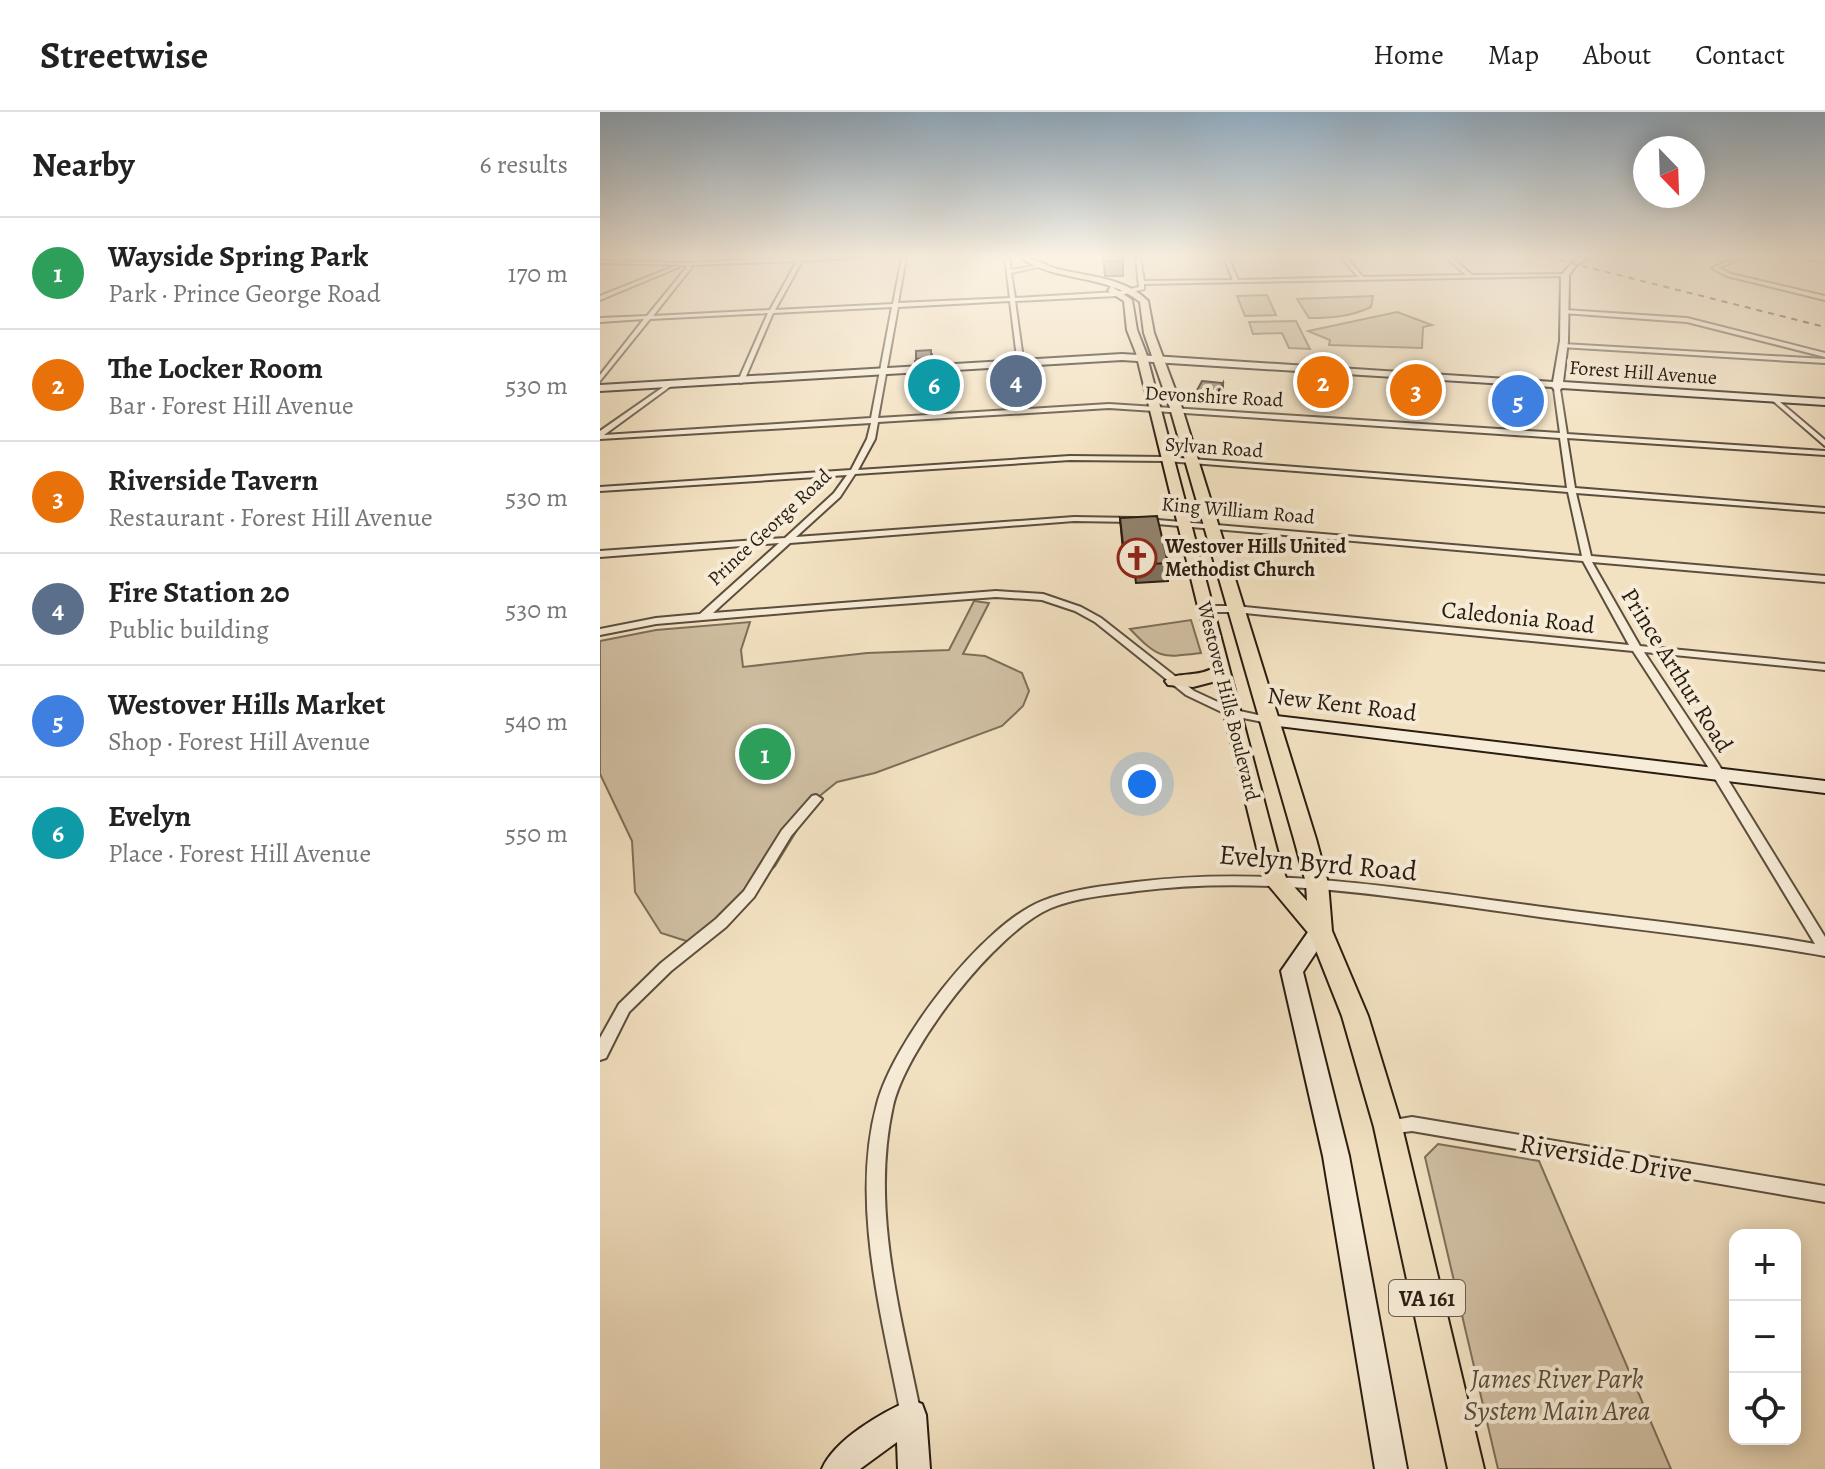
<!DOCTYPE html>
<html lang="en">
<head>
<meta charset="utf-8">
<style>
	body { margin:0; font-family:Alegreya,serif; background:#f6f6f6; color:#222 }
	.controls { position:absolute; right:24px; bottom:24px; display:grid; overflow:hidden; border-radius:16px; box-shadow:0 4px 20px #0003 }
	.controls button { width:72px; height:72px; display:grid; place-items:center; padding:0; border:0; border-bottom:2px solid #e0e0e0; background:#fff; color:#222; font:40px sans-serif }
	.compass { position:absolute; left:1033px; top:24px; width:72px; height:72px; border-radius:50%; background:#fff; box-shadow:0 4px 20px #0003; rotate:157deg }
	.you { position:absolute; left:542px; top:672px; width:28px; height:28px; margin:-20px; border:6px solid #fff; border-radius:50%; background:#1a73e8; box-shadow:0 0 0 12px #1a73e833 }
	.badge { display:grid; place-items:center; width:52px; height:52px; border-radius:50%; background:#0b8043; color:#fff; font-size:26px; font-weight:700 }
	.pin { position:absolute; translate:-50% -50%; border:4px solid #fff; box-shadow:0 2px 8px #0006 }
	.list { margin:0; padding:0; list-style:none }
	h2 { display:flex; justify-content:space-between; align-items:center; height:104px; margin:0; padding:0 32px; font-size:34px }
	h2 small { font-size:26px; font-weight:400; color:#767676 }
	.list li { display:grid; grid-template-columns:52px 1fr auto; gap:24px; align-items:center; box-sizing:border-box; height:112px; padding:0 32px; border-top:2px solid #e0e0e0 }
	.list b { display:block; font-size:30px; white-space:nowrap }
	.list p { margin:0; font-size:26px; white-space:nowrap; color:#767676 }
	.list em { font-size:26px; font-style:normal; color:#767676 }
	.icon { flex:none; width:44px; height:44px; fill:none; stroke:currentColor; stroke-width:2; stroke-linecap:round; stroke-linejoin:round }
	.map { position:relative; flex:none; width:1225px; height:1357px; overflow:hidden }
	header { display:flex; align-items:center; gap:48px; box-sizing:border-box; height:112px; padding:0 40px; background:#fff; border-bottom:2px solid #e0e0e0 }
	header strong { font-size:38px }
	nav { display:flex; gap:44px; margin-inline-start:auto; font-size:28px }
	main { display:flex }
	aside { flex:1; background:#fff }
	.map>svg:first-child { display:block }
	.green { fill:#d1c0a4; stroke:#7d6e5a; stroke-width:2 }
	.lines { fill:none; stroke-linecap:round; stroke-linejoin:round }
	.street-casing { stroke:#5c4e3d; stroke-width:4 }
	.secondary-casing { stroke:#291c11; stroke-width:4 }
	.primary-casing { stroke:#291c11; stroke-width:4 }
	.street { fill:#f7ecd7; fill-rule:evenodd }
	.secondary { fill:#f7ecd7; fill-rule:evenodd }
	.primary { fill:#f3e2c2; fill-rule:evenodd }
	.rail { stroke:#291c11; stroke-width:2; stroke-dasharray:6 6; stroke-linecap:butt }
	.wall { fill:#7e715e; stroke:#291c11; stroke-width:2 }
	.shaded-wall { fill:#665c4c; stroke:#291c11; stroke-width:2 }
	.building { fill:#92836d; stroke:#291c11; stroke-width:2 }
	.labels { text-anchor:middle; stroke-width:8; stroke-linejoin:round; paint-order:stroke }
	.far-street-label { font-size:20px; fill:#291c11; stroke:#f7ecd7 }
	.far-poi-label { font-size:20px; font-weight:bold; fill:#291c11; stroke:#f7ecd7; text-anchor:start }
	.shield { fill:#f7ecd7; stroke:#675a4c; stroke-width:2 }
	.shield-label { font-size:22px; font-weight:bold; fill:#291c11 }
	.street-label { font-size:24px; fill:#291c11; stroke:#f7ecd7 }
	.near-street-label { font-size:28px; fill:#291c11; stroke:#f7ecd7 }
	.near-park-label { font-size:28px; font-style:italic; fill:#5b4d3d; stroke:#f7ecd7 }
</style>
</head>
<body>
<header>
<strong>Streetwise</strong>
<nav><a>Home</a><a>Map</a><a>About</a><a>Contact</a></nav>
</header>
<main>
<aside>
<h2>Nearby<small>6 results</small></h2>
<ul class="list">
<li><span class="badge" style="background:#2e9e5b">1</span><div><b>Wayside Spring Park</b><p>Park · Prince George Road</p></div><em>170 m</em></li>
<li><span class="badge" style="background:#e8710a">2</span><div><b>The Locker Room</b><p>Bar · Forest Hill Avenue</p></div><em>530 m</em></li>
<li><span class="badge" style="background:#e8710a">3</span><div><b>Riverside Tavern</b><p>Restaurant · Forest Hill Avenue</p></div><em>530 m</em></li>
<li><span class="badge" style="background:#5c6f8a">4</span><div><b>Fire Station 20</b><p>Public building</p></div><em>530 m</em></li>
<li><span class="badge" style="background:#3f7fe0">5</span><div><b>Westover Hills Market</b><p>Shop · Forest Hill Avenue</p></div><em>540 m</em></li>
<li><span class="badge" style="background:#0f9aa8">6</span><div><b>Evelyn</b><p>Place · Forest Hill Avenue</p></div><em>550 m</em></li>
</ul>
</aside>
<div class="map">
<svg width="1225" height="1357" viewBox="0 0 1225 1357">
	<rect width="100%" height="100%" fill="#f3e2c2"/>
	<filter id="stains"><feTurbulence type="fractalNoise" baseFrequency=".0025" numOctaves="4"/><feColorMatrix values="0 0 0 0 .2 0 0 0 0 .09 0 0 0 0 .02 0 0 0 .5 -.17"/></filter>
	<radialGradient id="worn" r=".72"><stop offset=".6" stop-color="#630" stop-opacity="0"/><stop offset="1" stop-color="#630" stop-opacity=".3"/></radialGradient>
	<path class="green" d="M667,183L676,203L645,204L637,184Z
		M773,184L771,195C750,205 731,206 709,206L697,187Z
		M797,200L832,213L823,215L822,236L729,233L730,228L708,219Z
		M696,209L710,237L689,236L682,221L653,222L649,210Z
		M374,489L389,491L363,542L385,544L422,561L429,579L423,594L402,614L275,661L237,670L216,687L175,754L96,832L61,821L35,780L32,729L0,662V529L56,518L150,510L141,538L143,555L267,541L349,538Z
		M591,508L601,541C561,546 559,547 530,517Z
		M838,1032L939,1049L1071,1357H898L825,1045Z"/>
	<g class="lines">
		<defs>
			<path id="street" d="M200,145H261L202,149L175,198L293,192L302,145H306L298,191L410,186L405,145H409L411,158L440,153L442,154L411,161L415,186L517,180L539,175L536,145H540L544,169L633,168L624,145H628L638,168L758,165L741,145H746L763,165L866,163L846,145H851L872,163L967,162L965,164L544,172V177L517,184L415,189L424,254L421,256L418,254L410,189L298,195L278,306L509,292L960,321L954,277L957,275L960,277L967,322L1225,339V343L967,326L975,376L1225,396V400L976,381L991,444L1225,464V470L992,450L1040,534L1225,552V558L1044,540L1117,650L1225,825V844C1136,828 1046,819 956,807C817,789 678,761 537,779C508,783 478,785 451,796C395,820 306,936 293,994C270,1097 301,1203 321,1303L318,1310L311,1313L304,1310L301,1303C282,1205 250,1091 277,992C293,930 382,813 442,789C471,777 504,774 536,770C675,753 812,778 950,796C1038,808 1127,816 1215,832L1105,650L1033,539L635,500H606L601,497L606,494H635L1029,533L983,449L534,410L474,409L190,431L113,501L396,479L443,482L481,495L501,506L594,579L635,598L672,606L674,608L668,611L628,603L586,583L495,510L475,499L442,488L396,485L232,497L56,512L0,523V517L56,506L100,502L179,431L0,445V439L185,426L234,381L247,363L0,379V375L251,358L267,327L271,311L0,327V319L69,271L72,273L71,274L4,323L271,306L292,195L173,201L144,269L141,271L138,269L168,201L50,207L0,269V263L44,207L0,210V206L47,204L87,155L86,153L0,151V149L88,151ZM197,149L170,198L53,204L91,156V153ZM509,296L960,326L967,376L566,345L470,344L258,358L275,327L278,310ZM470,348L566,349L968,380L982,444L534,406L474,405L196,425L240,385L255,362Z
				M1137,145H1144L1118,156L1131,162L1225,184V188L1127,164L1112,156Z
				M1204,145L1225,149V151L1204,146Z
				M75,154L79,155L0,188V184Z
				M965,198L1087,206L1225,241V245L1087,210L963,201Z
				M963,232L1225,247V251L961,235Z
				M1174,285L1225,328V334L1172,288L1171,287Z
				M216,683L222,687L191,724L154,785L126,815L71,859L29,900L6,946L0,948V926L19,892L61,851L116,807L144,779L182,718L212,684Z
				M812,1005L1225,1074V1090L812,1019L788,1022L782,1020L780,1015L782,1010Z"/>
			<path id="secondary" d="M981,145H990L976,153L969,163L968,229L963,270L1225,287V293L962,276L957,280L952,275L522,248L0,279V273L522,242L953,270L960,229L961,163L972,151Z
				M668,603L1225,669V681L662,612L660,608Z
				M720,811L727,813L730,819L703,860L749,1044L807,1357H775L723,1044L681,859L713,813Z
				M311,1288L322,1292L326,1303L330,1357H298L297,1330L260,1357H222C234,1328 282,1300 311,1288Z"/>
			<path id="primary" d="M420,145C434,145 444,153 457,157C489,165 524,165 548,189L554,221L582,296L716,727L728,771L732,819L768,904L802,1015L884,1357H848L774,1015L742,904L710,823L665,769L616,569L593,575L568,573L565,569C577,559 598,566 613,556L536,241L527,218L524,189L508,179L511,174L532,188L537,218L546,241L678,742L686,766L707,789L706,771L694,727L570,296L544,221L540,190C505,161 456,171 420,145Z"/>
		</defs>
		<use href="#street" class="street-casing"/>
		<use href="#secondary" class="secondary-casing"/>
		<use href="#primary" class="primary-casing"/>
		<use href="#street" class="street"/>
		<use href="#secondary" class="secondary"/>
		<use href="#primary" class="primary"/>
		<path class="rail" d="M947,145L1225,215"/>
	</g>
	<path class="wall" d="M503,145H523V164H505Z
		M316,239L332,242V250H329L332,262L331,276H317L315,262L317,249Z
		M421,253L423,274L408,275L407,266Z
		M623,271V280L616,293L595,291V282Z
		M520,406L568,451V469L536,471L533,449L524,450Z"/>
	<path class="shaded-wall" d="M329,249L332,262L331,276L329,262Z
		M623,271V280L616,293V283Z"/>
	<path class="building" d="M504,145H522L523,149H504Z
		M331,238V246L316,247V239Z
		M315,249H329V262H315Z
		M421,253L422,265L407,266V254Z
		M602,269L623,271L616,283L595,282Z
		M557,404L568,451L535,453L532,432H523L520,406Z"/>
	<linearGradient id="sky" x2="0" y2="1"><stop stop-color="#91acc1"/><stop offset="0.43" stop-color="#faf2e4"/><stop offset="1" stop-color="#faf2e4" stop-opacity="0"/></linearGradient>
	<rect width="1225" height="335" fill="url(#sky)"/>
	<defs>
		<symbol id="church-ring" viewBox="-11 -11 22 22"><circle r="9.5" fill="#f7ecd7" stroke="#8f2418" stroke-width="1.5"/><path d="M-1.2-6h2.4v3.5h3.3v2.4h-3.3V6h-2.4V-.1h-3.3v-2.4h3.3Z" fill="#8f2418"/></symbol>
	</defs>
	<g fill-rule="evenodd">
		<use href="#church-ring" x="515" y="424" width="44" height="44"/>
	</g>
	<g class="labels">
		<g class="far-street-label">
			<text transform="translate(1043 260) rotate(4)" y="7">Forest Hill Avenue</text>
			<text transform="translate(614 284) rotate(3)" y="7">Devonshire Road</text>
			<text transform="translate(614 335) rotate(4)" y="7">Sylvan Road</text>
			<text transform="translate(638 398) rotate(5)" y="7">King William Road</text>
			<text transform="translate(169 415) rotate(-43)" y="7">Prince George Road</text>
			<text transform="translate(629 589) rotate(76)" y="7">Westover Hills Boulevard</text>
		</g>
		<g class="far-poi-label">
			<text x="565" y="441">Westover Hills United<tspan x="565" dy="23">Methodist Church</tspan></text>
		</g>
		<rect class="shield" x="789" y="1168" width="76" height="36" rx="6"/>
		<g class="shield-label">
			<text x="827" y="1194">VA 161</text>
		</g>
		<g class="street-label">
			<text transform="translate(918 505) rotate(6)" y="8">Caledonia Road</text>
			<text transform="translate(1077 558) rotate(58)" y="8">Prince Arthur Road</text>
			<text transform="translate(742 592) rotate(7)" y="8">New Kent Road</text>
		</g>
		<g class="near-street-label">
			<text transform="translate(718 750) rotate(5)" y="10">Evelyn Byrd Road</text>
			<text transform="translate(1006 1045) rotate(10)" y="10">Riverside Drive</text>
		</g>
		<g class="near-park-label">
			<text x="957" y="1276">James River Park<tspan x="957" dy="32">System Main Area</tspan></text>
		</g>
	</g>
	<rect width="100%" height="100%" filter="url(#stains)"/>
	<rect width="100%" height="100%" fill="url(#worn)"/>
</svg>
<div class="controls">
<button>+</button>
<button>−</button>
<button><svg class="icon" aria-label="locate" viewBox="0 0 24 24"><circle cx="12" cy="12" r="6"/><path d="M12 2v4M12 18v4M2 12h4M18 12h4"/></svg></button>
</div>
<svg class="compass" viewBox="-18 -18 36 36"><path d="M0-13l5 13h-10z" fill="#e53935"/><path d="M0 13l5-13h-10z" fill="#767676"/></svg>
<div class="you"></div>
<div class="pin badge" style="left:165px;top:642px;background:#2e9e5b">1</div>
<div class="pin badge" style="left:723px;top:270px;background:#e8710a">2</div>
<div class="pin badge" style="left:816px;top:278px;background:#e8710a">3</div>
<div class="pin badge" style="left:416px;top:269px;background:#5c6f8a">4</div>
<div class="pin badge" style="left:918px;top:289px;background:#3f7fe0">5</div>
<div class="pin badge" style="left:334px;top:273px;background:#0f9aa8">6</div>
</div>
</main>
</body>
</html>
